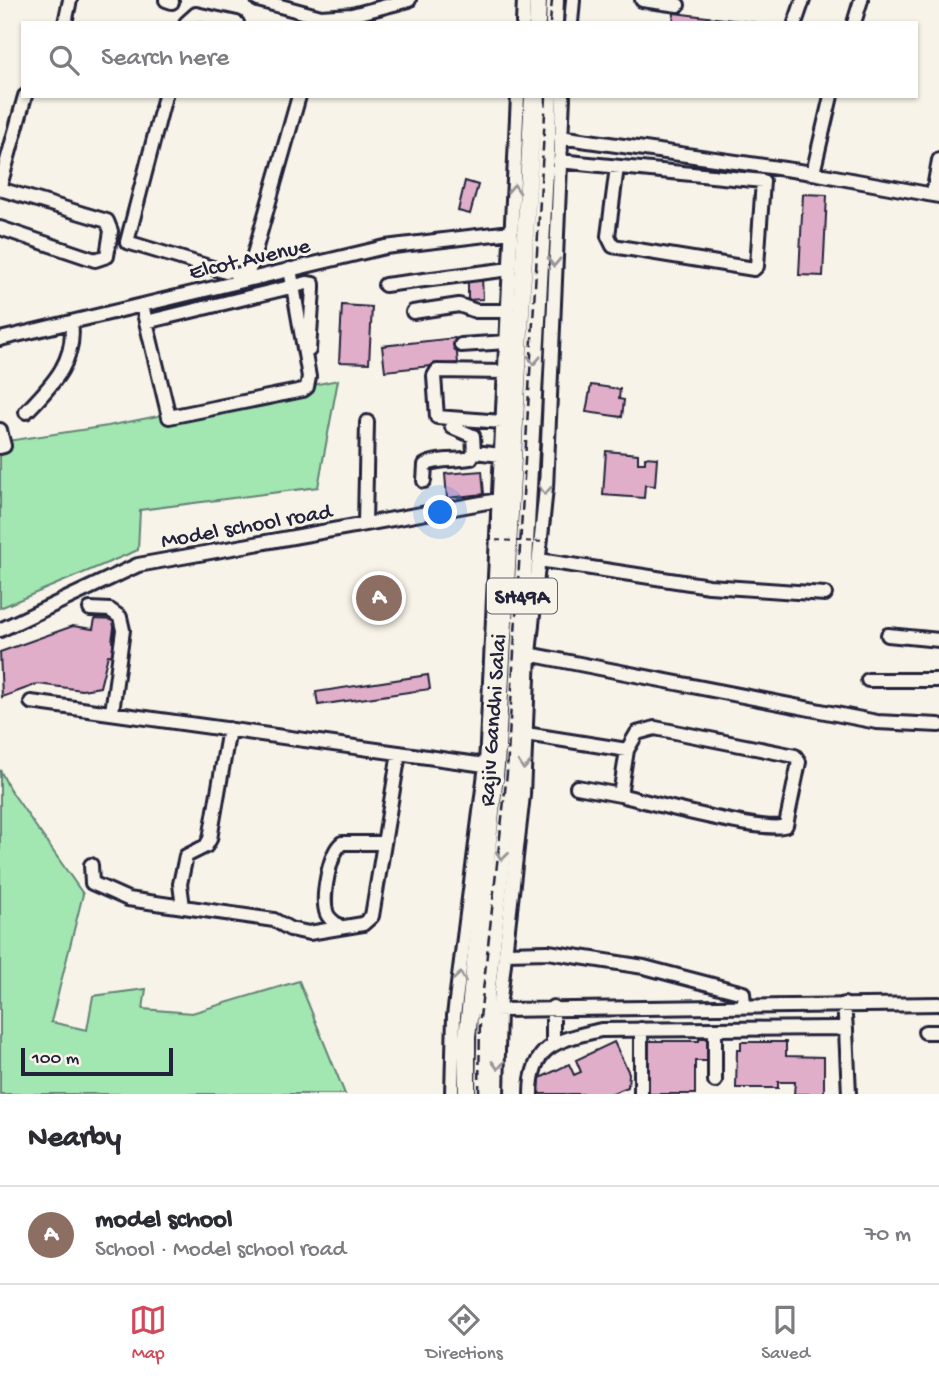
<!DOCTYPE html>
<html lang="en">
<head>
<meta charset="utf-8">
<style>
	body { margin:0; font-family:"Gochi Hand",sans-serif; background:#f2f2f3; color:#2b2b33 }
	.scale { position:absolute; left:21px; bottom:18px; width:152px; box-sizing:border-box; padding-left:7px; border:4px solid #22223b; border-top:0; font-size:19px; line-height:24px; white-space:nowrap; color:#22223b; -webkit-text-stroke:5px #f7f3e8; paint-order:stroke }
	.you { position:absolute; left:441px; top:513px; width:24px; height:24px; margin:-18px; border:5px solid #fff; border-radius:50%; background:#1a73e8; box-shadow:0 0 0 10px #1a73e833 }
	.badge { display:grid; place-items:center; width:46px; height:46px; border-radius:50%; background:#d1495b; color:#fff; font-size:23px; font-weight:700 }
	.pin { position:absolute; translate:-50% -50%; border:4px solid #fff; box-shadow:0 2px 7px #0006 }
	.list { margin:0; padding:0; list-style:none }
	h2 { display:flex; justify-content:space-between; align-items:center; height:91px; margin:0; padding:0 28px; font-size:30px }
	h2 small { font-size:23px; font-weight:400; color:#7c7c81 }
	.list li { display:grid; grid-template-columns:46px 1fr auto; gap:21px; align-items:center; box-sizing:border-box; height:98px; padding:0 28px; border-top:2px solid #e1e1e2 }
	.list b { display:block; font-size:26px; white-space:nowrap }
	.list p { margin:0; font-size:23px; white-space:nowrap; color:#7c7c81 }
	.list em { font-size:23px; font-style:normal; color:#7c7c81 }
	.icon { flex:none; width:38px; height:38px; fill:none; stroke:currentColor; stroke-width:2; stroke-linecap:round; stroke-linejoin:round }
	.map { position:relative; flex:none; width:939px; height:1094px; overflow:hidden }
	.search { position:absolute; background:#fff; box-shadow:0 2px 5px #0004; left:21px; right:21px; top:21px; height:77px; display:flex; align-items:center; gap:18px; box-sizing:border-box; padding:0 24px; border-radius:0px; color:#7c7c81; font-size:26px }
	.sheet { height:189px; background:#fff }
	nav { display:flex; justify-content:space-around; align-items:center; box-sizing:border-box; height:98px; border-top:2px solid #e1e1e2; background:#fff; font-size:19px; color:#7c7c81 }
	nav a { display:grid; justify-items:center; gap:4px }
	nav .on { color:#d1495b }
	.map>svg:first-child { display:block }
	.green { fill:#a2e6b1; stroke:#628476; stroke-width:2 }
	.building { fill:#e1aeca; stroke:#22223b; stroke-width:2 }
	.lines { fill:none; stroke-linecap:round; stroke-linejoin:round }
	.minor-casing { stroke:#22223b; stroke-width:18 }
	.major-casing { stroke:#22223b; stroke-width:21 }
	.minor { stroke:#f7f3e8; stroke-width:12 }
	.major { stroke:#f7f3e8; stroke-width:16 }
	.rail { stroke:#22223b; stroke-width:2.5; stroke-dasharray:10 5; stroke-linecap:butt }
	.path-bridge { stroke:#22223b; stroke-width:2; stroke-dasharray:5 5; stroke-linecap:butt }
	.oneway { stroke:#97959a }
	.labels { text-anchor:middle; stroke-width:6; stroke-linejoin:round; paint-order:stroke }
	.shield { fill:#f7f3e8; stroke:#62616f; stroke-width:2 }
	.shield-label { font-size:21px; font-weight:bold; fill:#22223b }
	.street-label { font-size:23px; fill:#22223b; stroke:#f7f3e8 }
</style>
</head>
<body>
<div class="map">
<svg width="939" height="1094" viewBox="0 0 939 1094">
	<rect width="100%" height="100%" fill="#f7f3e8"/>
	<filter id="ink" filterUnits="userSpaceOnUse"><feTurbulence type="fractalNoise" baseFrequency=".0143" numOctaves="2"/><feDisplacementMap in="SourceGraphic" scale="14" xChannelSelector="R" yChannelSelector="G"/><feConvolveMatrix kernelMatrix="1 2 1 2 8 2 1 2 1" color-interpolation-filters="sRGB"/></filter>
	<g filter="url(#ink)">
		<path class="green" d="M338,380L318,487L140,510L138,550L0,608V442L108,426Z
			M0,770L9,788L83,894L51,1022L87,1030L93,996L146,989L143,1009L192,1013L299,981L345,1094H0Z"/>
		<path class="building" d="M674,13L757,23H673Z
			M465,181L478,185L470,214L458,211Z
			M803,194L827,195L823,276L799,275Z
			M468,278H482L483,299L468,300Z
			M342,305L372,307L369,363L339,362Z
			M455,338L458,363L385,371L382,346Z
			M591,385L620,389L619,399L624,400L622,417L586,412Z
			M606,451L638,454V463H645V457L657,458L655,486L645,485L644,498L603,495Z
			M482,471L484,494L447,498L445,474Z
			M95,619L115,620L112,642L119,643L117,656L108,655L100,687L82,690L38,684L2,697L0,652L73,626L93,629Z
			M428,675L430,689L318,705L316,692Z
			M699,1038H710V1061H695V1094H647V1041H699Z
			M614,1042L629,1073L628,1087L610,1094H539L540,1078L569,1064L574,1075L581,1072L576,1060Z
			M741,1042H786V1056L824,1057V1094H794L795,1082H778V1088H736L737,1050H741Z"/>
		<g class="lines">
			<defs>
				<path id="minor" d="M166,0L172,2
					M258,0L321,17L352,15L409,0
					M642,0L678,5
					M65,23L70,0
					M186,23L196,14L237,23
					M523,23L524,0
					M571,23L573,0
					M795,23L803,0
					M854,23L861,0
					M165,96L127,242L226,272
					M560,137L813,173L939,196
					M559,161L763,181L757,266L754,269L613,246L608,236L617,167
					M813,173L831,96
					M0,186L25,96
					M0,189L107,221L111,231L107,256L95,260L0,228
					M927,194H933L939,160
					M236,275L248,272L251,265L299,96
					M385,285L510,269
					M142,305L169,417L303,390L307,387L309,377L290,269
					M413,312L459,305L476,311H508
					M146,322L307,283L313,284V289L309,350
					M0,339L385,247L511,232
					M461,345L507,342
					M26,412C51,386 77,361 71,322
					M502,422L437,417L434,376L437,371L505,372
					M0,430L4,446L0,447
					M474,452L501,455
					M424,481L425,465C437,458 457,461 471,458L474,452L473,436L452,427
					M365,524L367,422
					M539,560L709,586L825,594
					M90,609L110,610L120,617L123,630L112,712
					M0,630L138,565L504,499
					M888,635L939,640
					M523,653L877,722L939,725
					M868,680H939
					M31,702L492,766
					M526,734L627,750L637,733L655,728L795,756L799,762L786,825C772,835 644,801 620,795L627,750
					M577,787L620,795
					M91,865L92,883L128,899L274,920L290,929L309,933L363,924L372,916L399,753
					M183,907L180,884L186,856L206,846L210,839L229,729
					M339,926C335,923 329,919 327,914C321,899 329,853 342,843H384
					M505,953L548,952L644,967L743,993L744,1005
					M844,1004L846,1030
					M491,1010L939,1004
					M641,1029V1093
					M925,1032H939
					M553,1045V1007
					M715,1081V1029
					M452,1094L454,1016L486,765L518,96
					M497,1094L499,1008L523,795L529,654L546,488L563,96
					M531,1094C531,1044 558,1040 601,1030L836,1028L846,1030L849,1094"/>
				<path id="major" d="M537,23L538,0
					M554,23L555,0
					M467,1094V1037L496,766L533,96
					M484,1094L486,996L513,768L549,96"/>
			</defs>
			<use href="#minor" class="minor-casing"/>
			<use href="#major" class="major-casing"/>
			<use href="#minor" class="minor"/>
			<use href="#major" class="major"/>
			<path class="rail" d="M550,23L552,0
				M479,1094L480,1018L507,773L546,96"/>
			<path class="path-bridge" d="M491,515V540L548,542L551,518"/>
		</g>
		<defs><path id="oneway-chevron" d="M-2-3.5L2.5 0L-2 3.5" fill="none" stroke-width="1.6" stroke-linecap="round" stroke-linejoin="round" transform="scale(1.75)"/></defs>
		<g class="oneway">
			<use href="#oneway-chevron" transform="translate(514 189) rotate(-87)"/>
			<use href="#oneway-chevron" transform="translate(554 262) rotate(92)"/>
			<use href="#oneway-chevron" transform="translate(534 360) rotate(93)"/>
			<use href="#oneway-chevron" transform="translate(545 490) rotate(94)"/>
			<use href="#oneway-chevron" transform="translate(524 765) rotate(94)"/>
			<use href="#oneway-chevron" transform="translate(502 856) rotate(97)"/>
			<use href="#oneway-chevron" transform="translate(460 977) rotate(-81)"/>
			<use href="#oneway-chevron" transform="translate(498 1065) rotate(91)"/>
		</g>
	</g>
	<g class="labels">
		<rect class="shield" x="487" y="578.5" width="70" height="35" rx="5"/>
		<g class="shield-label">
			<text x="522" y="603">SH49A</text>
		</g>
		<g class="street-label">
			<text transform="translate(249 257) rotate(-13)" y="8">Elcot Avenue</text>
			<text transform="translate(246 524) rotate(-10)" y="8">Model school road</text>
			<text transform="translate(491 720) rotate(-86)" y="8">Rajiv Gandhi Salai</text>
		</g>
	</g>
</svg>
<div class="scale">100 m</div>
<div class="you"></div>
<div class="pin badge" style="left:379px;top:598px;background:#8d6e63">A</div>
<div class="search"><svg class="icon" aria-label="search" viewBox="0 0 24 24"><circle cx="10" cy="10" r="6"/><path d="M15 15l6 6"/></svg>Search here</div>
</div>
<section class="sheet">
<h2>Nearby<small></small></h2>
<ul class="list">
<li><span class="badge" style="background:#8d6e63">A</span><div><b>model school</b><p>School · Model school road</p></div><em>70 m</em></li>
</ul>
</section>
<nav>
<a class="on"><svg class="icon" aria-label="map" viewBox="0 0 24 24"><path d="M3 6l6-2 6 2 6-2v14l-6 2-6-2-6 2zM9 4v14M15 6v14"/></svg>Map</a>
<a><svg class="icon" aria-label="directions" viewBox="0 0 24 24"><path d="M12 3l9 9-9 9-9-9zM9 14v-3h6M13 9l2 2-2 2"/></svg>Directions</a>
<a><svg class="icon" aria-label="saved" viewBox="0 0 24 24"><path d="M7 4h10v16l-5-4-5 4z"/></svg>Saved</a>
</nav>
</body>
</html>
